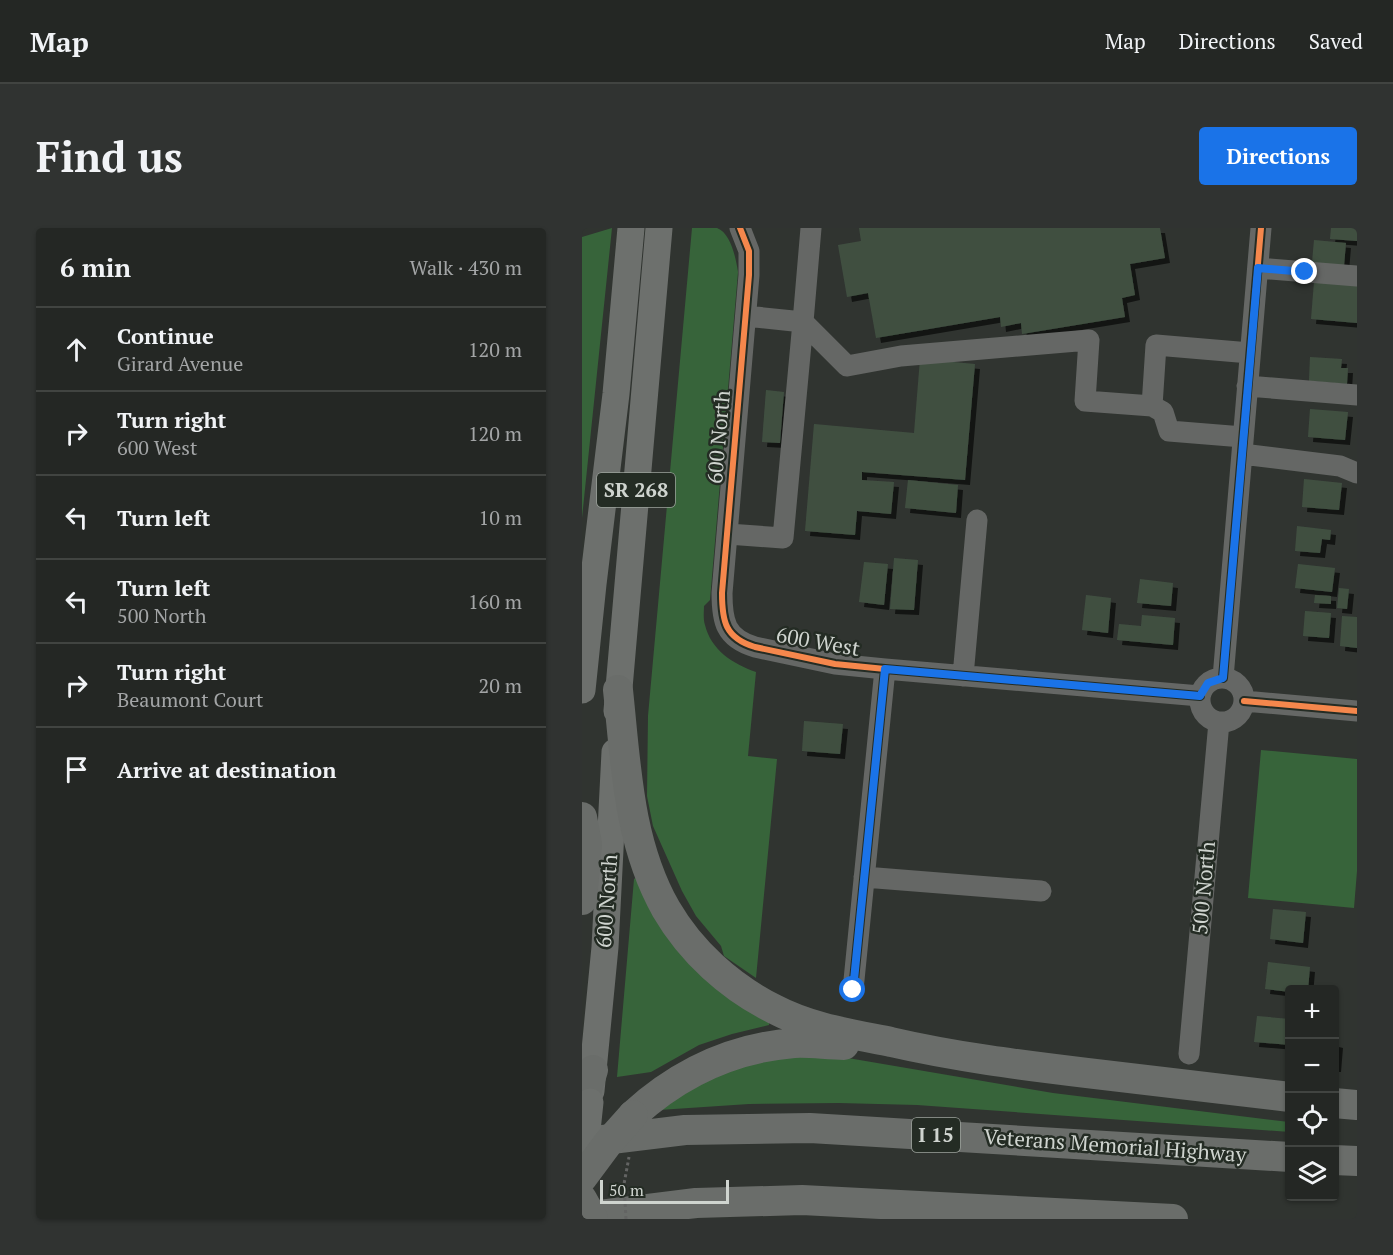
<!DOCTYPE html>
<html lang="en">
<head>
<meta charset="utf-8">
<style>
	body { margin:0; font-family:"PT Serif",serif; background:#303331; color:#f1f3f6 }
	.controls { position:absolute; right:18px; bottom:18px; display:grid; overflow:hidden; border-radius:6px; box-shadow:0 2px 4px #0004 }
	.controls button { width:54px; height:54px; display:grid; place-items:center; padding:0; border:0; border-bottom:2px solid #414441; background:#242724; color:#f1f3f6; font:30px sans-serif }
	.scale { position:absolute; left:18px; bottom:15px; width:129px; box-sizing:border-box; padding-left:6px; border:3px solid #cfd4cf; border-top:0; font-size:16px; line-height:21px; white-space:nowrap; color:#cfd4cf; -webkit-text-stroke:4px #242c24; paint-order:stroke }
	.stop { position:absolute; width:18px; height:18px; margin:-14px; border:4px solid #1a73e8; border-radius:50%; background:#fff }
	.stop.end { background:#1a73e8; border-color:#fff; box-shadow:0 2px 6px #0008 }
	.list { margin:0; padding:0; list-style:none }
	h2 { display:flex; justify-content:space-between; align-items:center; height:78px; margin:0; padding:0 24px; font-size:26px }
	h2 small { font-size:20px; font-weight:400; color:#a3a5a6 }
	.list li { display:grid; grid-template-columns:39px 1fr auto; gap:18px; align-items:center; box-sizing:border-box; height:84px; padding:0 24px; border-top:2px solid #414441 }
	.list b { display:block; font-size:22px; white-space:nowrap }
	.list p { margin:0; font-size:20px; white-space:nowrap; color:#a3a5a6 }
	.list em { font-size:20px; font-style:normal; color:#a3a5a6 }
	.icon { flex:none; width:33px; height:33px; fill:none; stroke:currentColor; stroke-width:2; stroke-linecap:round; stroke-linejoin:round }
	.map { position:relative; flex:none; width:775px; height:991px; overflow:hidden; border-radius:6px }
	header { display:flex; align-items:center; gap:36px; box-sizing:border-box; height:84px; padding:0 30px; background:#242724; border-bottom:2px solid #414441 }
	header strong { font-size:28px }
	nav { display:flex; gap:33px; margin-inline-start:auto; font-size:21px }
	.intro { display:flex; align-items:center; justify-content:space-between; box-sizing:border-box; height:144px; padding:0 36px }
	h1 { margin:0; font-size:42px }
	.button { padding:15px 27px; border-radius:6px; background:#1a73e8; color:#fff; font-size:21px; font-weight:700 }
	main { display:flex; gap:36px; padding:0 36px }
	aside { flex:1; background:#242724; border-radius:6px; box-shadow:0 2px 4px #0004 }
	.map>svg:first-child { display:block }
	.green { fill:#37643a }
	.building { fill:#405041; filter:url(#shadow) }
	.lines { fill:none; stroke-linecap:round; stroke-linejoin:round }
	.minor { stroke:#656765; stroke-width:21 }
	.major { stroke:#6d706d; stroke-width:27 }
	.highway { stroke:#6a6d6a; stroke-width:30 }
	.path-bridge { stroke:#636463; stroke-width:3; stroke-dasharray:3 3; stroke-linecap:butt }
	.major-bridge { stroke:#6d706d; stroke-width:27 }
	.highway-bridge { stroke:#6a6d6a; stroke-width:30 }
	.cycleway-casing { stroke:#242c24; stroke-width:10 }
	.cycleway { stroke:#f5874c; stroke-width:6 }
	.route { stroke:#1a73e8; stroke-width:8 }
	.labels { text-anchor:middle; stroke-width:5; stroke-linejoin:round; paint-order:stroke }
	.shield { fill:#242c24; stroke:#9ca29c; stroke-width:1.5 }
	.shield-label { font-size:20px; font-weight:bold; fill:#cfd4cf }
	.street-label { font-size:21px; fill:#cfd4cf; stroke:#242c24 }
</style>
</head>
<body>
<header>
<strong>Map</strong>
<nav><a>Map</a><a>Directions</a><a>Saved</a></nav>
</header>
<div class="intro"><h1>Find us</h1><a class="button">Directions</a></div>
<main>
<aside>
<h2>6 min<small>Walk · 430 m</small></h2>
<ul class="list">
<li><svg class="icon" aria-label="ahead" viewBox="0 0 24 24"><path d="M12 20V5M6 11l6-6 6 6"/></svg><div><b>Continue</b><p>Girard Avenue</p></div><em>120 m</em></li>
<li><svg class="icon" aria-label="right" viewBox="0 0 24 24"><path d="M7 20v-9h11M14 6l5 5-5 5"/></svg><div><b>Turn right</b><p>600 West</p></div><em>120 m</em></li>
<li><svg class="icon" aria-label="left" viewBox="0 0 24 24"><path d="M17 20v-9H6M10 6l-5 5 5 5"/></svg><div><b>Turn left</b></div><em>10 m</em></li>
<li><svg class="icon" aria-label="left" viewBox="0 0 24 24"><path d="M17 20v-9H6M10 6l-5 5 5 5"/></svg><div><b>Turn left</b><p>500 North</p></div><em>160 m</em></li>
<li><svg class="icon" aria-label="right" viewBox="0 0 24 24"><path d="M7 20v-9h11M14 6l5 5-5 5"/></svg><div><b>Turn right</b><p>Beaumont Court</p></div><em>20 m</em></li>
<li><svg class="icon" aria-label="arrive" viewBox="0 0 24 24"><path d="M6 21V4h12l-3 4 3 4H6"/></svg><div><b>Arrive at destination</b></div></li>
</ul>
</aside>
<div class="map">
<svg width="775" height="991" viewBox="0 0 775 991">
	<defs>
		<filter id="shadow"><feDropShadow dx="5" dy="5" stdDeviation="0" flood-color="#0009"/></filter>
	</defs>
	<rect width="100%" height="100%" fill="#303430"/>
	<path class="green" d="M30,0L0,290V9Z
		M110,0C117,0 128,0 135,0C149,5 154,31 156,44L128,372L122,378C122,383 121,391 123,397C129,422 151,436 174,444L166,528L195,531L174,750L142,728L139,718L114,688L100,663L71,598L65,568L66,488Z
		M679,522L775,531V643L772,680L666,670Z
		M56,648L187,791V797L150,806L117,817L69,844L35,849L52,651Z
		M206,828L260,829L471,865L707,894L708,904L335,877L257,875L167,876L77,882L90,871L149,841Z"/>
	<path class="building" d="M277,0H578L583,30L548,36L553,67L540,70L543,89L440,106L439,95L419,99L418,89L294,110L286,65L265,69L256,17L279,13Z
		M749,0H775V13L748,11Z
		M732,12L764,15L762,38L730,35Z
		M732,54L775,57V95L729,91Z
		M728,129L760,131L759,140H766L765,156L727,153Z
		M338,131L393,136L383,252L280,244V252L312,254L309,286L275,283L273,307L223,303L232,196L332,205Z
		M184,162L202,164L198,215L180,214Z
		M728,181L766,184L763,212L726,209Z
		M722,251L760,255L757,282L720,279Z
		M326,252L376,257L374,285L323,280Z
		M715,298L749,302L748,312L740,311L738,325L713,323Z
		M312,330L336,332L332,382L308,381Z
		M282,334L306,336L302,377L277,374Z
		M716,336L753,340L750,364L713,360Z
		M558,351L591,355L589,378L555,375Z
		M757,360L767,361L765,381L755,380Z
		M504,367L529,370L526,405L500,402Z
		M733,367L749,368V376L732,375Z
		M723,383L749,385L747,410L721,408Z
		M560,387L593,390L591,417L535,412L537,396L559,398Z
		M760,388L775,389V420L758,418Z
		M222,493L261,496L258,526L220,523Z
		M691,681L724,684L721,715L688,711Z
		M686,734L728,739L726,762H708V764L683,761Z
		M675,788L708,791V817L672,814Z
		M752,814L756,815L754,839H752Z"/>
	<g class="lines">
		<path class="minor" d="M158,0L167,23V47L140,365C140,393 143,410 173,419L253,436L303,441L618,468
			M229,0L221,94L265,138L319,128L507,112L503,173L570,178L574,117L668,125
			M676,40L775,48
			M665,158L775,167
			M570,178L581,184L587,203L661,209
			M660,226L758,238L775,245
			M146,306L201,310L221,94L164,88
			M381,448L395,292
			M641,450L679,0
			M618 472a22 22 0 1 1 44 0a22 22 0 1 1-44 0Z
			M662,473L775,483
			M282,649L459,663
			M271,762L303,441
			M607,826L637,494"/>
		<path class="major" d="M0,462L11,356L34,166L49,0
			M35,483L77,0
			M9,863L23,719L33,524"/>
		<path class="highway" d="M36,462C44,537 46,614 84,681C109,724 148,759 192,781C228,800 269,806 309,814C374,829 439,837 505,845C573,853 640,861 708,869
			M0,589L5,616L0,672
			M752,875L775,877
			M0,877L11,842
			M51,887C96,846 150,820 212,815C229,814 245,817 262,817
			M13,913L103,902L228,900L708,929
			M752,932L775,933
			M0,989L114,975L220,972L591,991"/>
		<path class="path-bridge" d="M44,991L42,956L47,929"/>
		<path class="major-bridge" d="M0,950L8,874"/>
		<path class="highway-bridge" d="M0,950L26,915L51,887
			M0,971L11,991"/>
		<defs>
			<path id="cycleway" d="M158,0L167,23V47L140,365C140,393 143,410 173,419L253,436L303,441L618,468
				M641,450L679,0
				M662,473L775,483
				M271,762L303,441"/>
		</defs>
		<use href="#cycleway" class="cycleway-casing"/>
		<use href="#cycleway" class="cycleway"/>
	</g>
	<g class="lines">
		<path class="route" d="M271,762L303,441L618,468L626,455L641,450L676,40L723,44"/>
	</g>
	<g class="labels">
		<g class="shield">
			<rect x="15" y="245" width="78" height="34" rx="4.5"/>
			<rect x="330" y="890" width="48" height="34" rx="4.5"/>
		</g>
		<g class="shield-label">
			<text x="54" y="269">SR 268</text>
			<text x="354" y="914">I 15</text>
		</g>
		<g class="street-label">
			<text transform="translate(137 209) rotate(-85)" y="7">600 North</text>
			<text transform="translate(236 414) rotate(10)" y="7">600 West</text>
			<text transform="translate(622 660) rotate(-85)" y="7">500 North</text>
			<text transform="translate(25 673) rotate(-86)" y="7">600 North</text>
			<text transform="translate(533 918) rotate(4)" y="7">Veterans Memorial Highway</text>
		</g>
	</g>
</svg>
<div class="controls">
<button>+</button>
<button>−</button>
<button><svg class="icon" aria-label="locate" viewBox="0 0 24 24"><circle cx="12" cy="12" r="6"/><path d="M12 2v4M12 18v4M2 12h4M18 12h4"/></svg></button>
<button><svg class="icon" aria-label="layers" viewBox="0 0 24 24"><path d="M12 4l9 5-9 5-9-5zM3 14l9 5 9-5"/></svg></button>
</div>
<div class="scale">50 m</div>
<div class="stop" style="left:271px;top:762px"></div>
<div class="stop end" style="left:723px;top:44px"></div>
</div>
</main>
</body>
</html>
